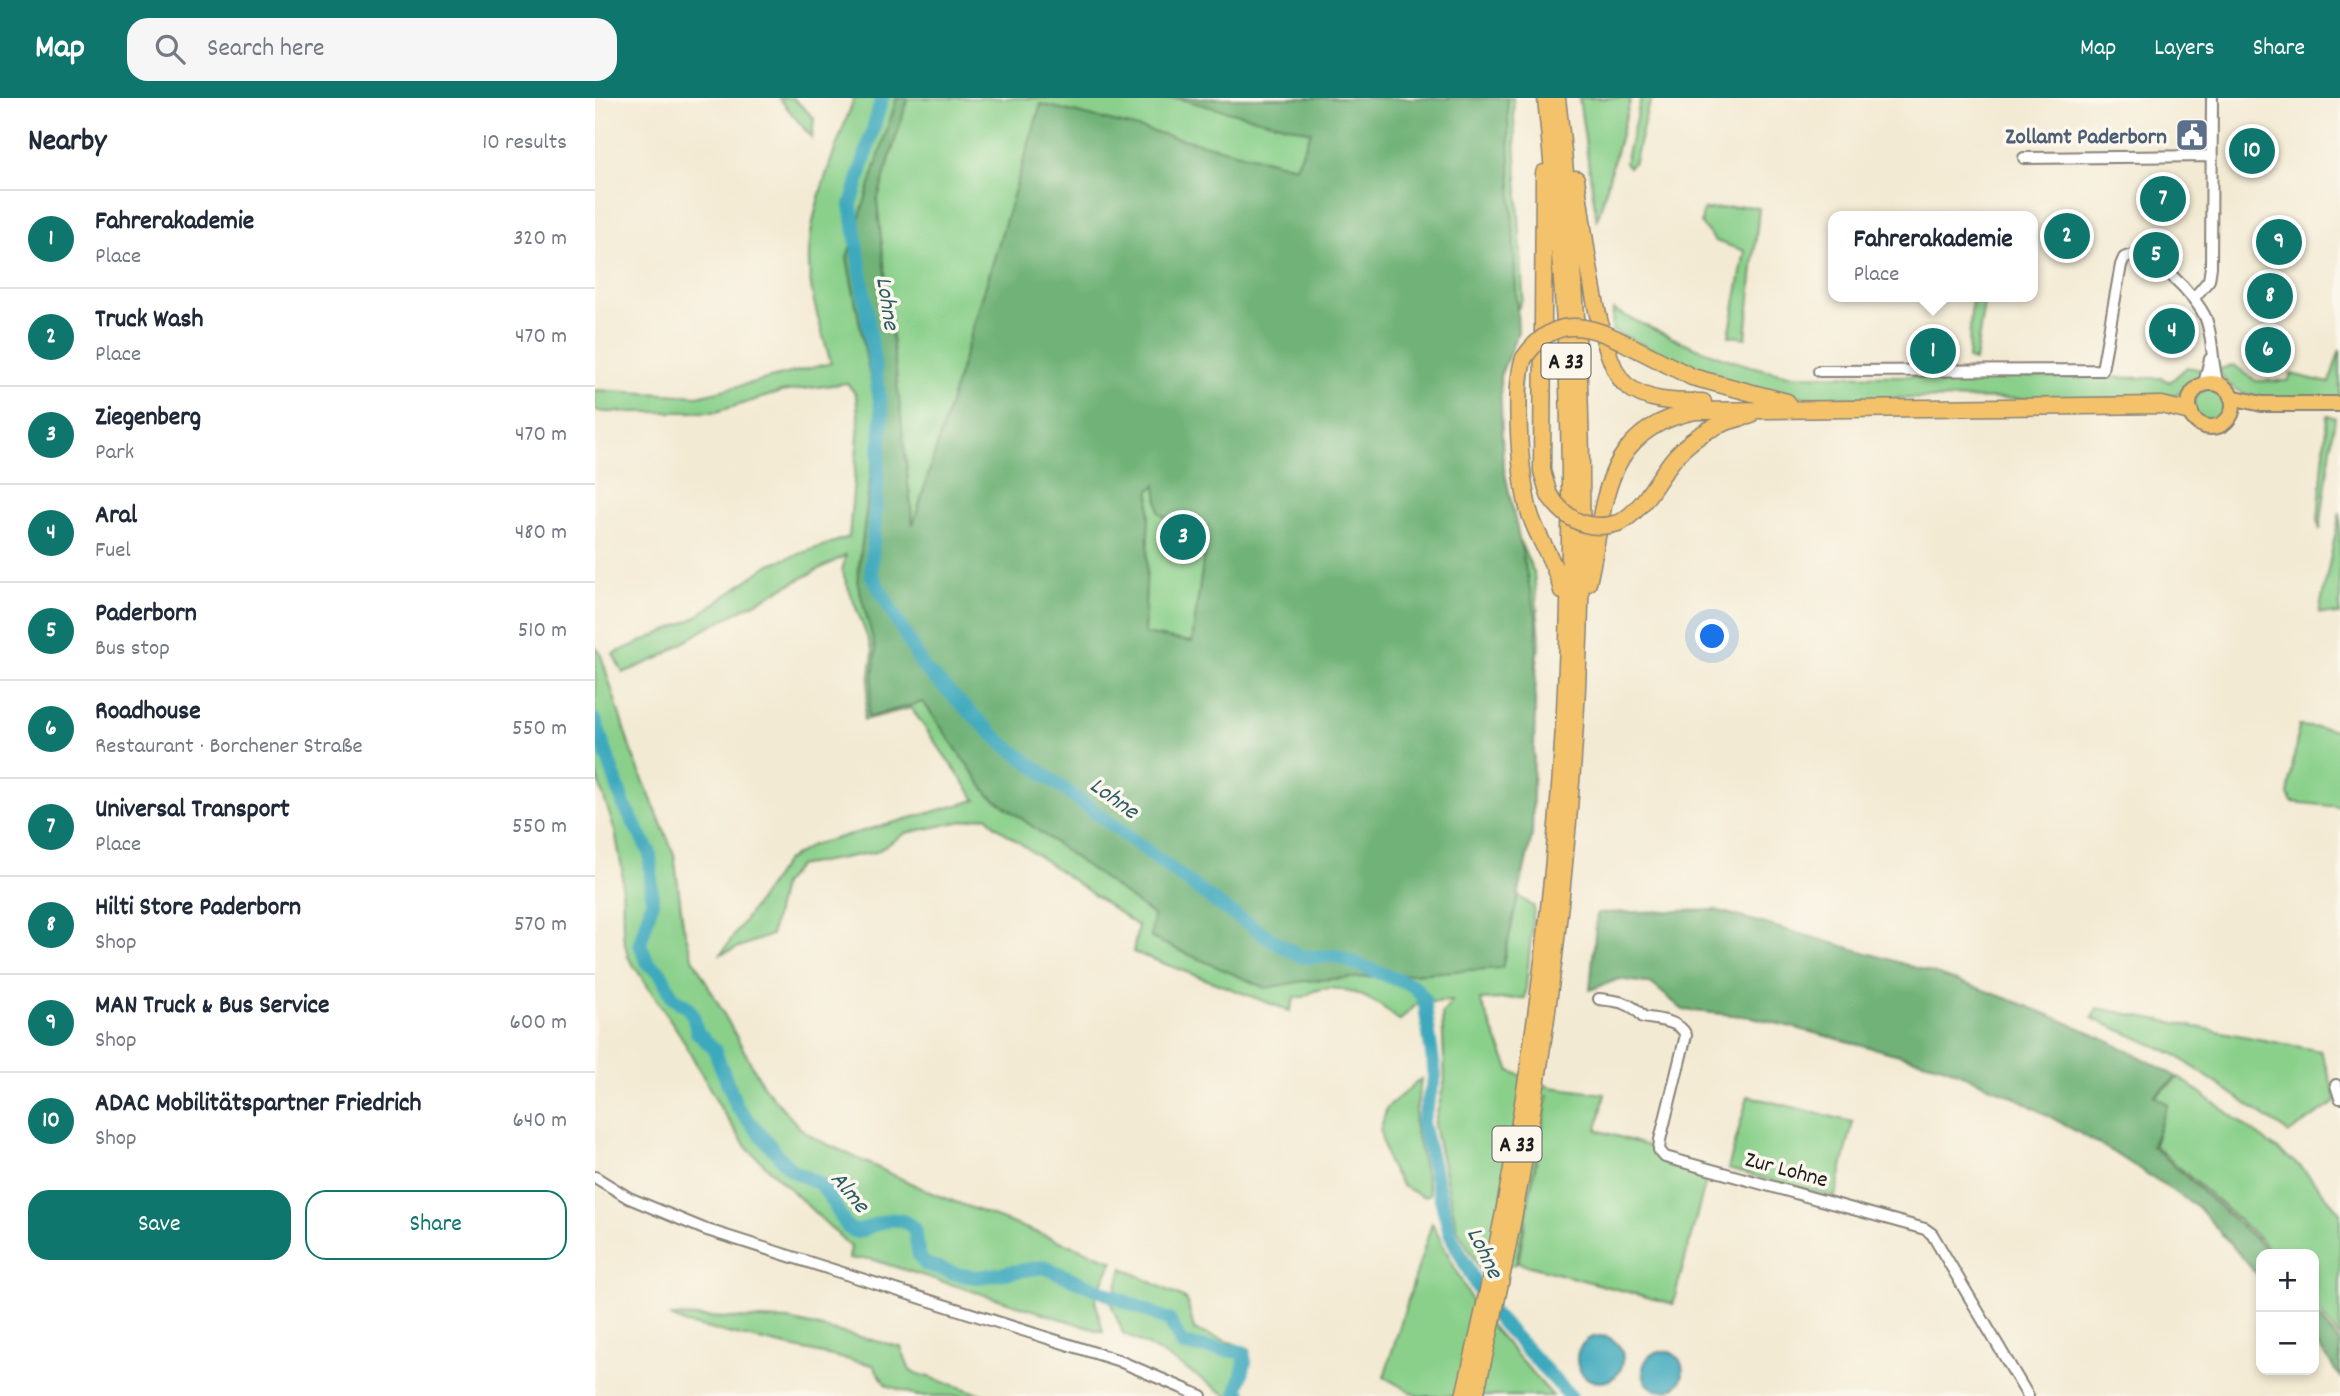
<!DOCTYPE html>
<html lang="en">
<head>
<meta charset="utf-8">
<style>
	body { margin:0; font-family:Dekko,sans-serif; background:#f6f6f7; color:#1f2937 }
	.controls { position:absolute; right:21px; bottom:21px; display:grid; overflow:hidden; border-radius:14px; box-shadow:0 4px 10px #0003 }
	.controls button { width:63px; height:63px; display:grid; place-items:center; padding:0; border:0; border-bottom:2px solid #e0e1e3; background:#fff; color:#1f2937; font:35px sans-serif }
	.you { position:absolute; left:1118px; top:539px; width:24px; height:24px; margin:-18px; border:5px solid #fff; border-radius:50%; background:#1a73e8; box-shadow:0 0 0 10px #1a73e833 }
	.badge { display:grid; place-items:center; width:46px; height:46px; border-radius:50%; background:#0f766e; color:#fff; font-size:23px; font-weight:700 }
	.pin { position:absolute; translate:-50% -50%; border:4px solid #fff; box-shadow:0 2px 7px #0006 }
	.popup { position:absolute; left:1233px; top:113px; width:210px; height:91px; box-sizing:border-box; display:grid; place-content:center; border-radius:14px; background:#fff; filter:drop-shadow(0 2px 5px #0005); font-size:23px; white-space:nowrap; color:#747a83 }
	.popup b { font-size:26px; color:#1f2937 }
	.popup::after { content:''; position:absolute; left:50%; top:100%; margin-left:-14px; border:14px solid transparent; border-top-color:#fff }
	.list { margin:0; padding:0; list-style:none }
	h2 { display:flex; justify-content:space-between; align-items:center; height:91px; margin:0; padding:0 28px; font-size:30px }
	h2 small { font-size:23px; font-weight:400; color:#747a83 }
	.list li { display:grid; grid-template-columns:46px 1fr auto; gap:21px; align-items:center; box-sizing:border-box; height:98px; padding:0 28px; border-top:2px solid #e0e1e3 }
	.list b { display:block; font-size:26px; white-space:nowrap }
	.list p { margin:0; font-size:23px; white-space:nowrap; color:#747a83 }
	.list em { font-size:23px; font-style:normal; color:#747a83 }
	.actions { display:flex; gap:14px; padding:21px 28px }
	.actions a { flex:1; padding:16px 0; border:2px solid #0f766e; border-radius:21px; text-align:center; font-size:24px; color:#0f766e }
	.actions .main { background:#0f766e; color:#fff }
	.icon { flex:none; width:38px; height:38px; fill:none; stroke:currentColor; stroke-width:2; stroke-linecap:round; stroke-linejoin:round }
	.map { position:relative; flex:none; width:1745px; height:1298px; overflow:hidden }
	header { display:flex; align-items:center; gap:42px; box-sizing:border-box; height:98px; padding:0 35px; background:#0f766e; color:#fff }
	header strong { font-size:33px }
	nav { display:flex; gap:38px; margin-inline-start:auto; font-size:24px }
	.search { width:490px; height:63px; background:#f6f6f7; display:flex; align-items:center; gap:18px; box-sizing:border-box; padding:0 24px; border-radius:21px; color:#747a83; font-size:26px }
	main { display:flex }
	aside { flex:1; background:#fff }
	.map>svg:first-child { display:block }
	.green { fill:#8ad08b; stroke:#537654; stroke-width:2 }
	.forest { fill:#6fb277; stroke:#46674a; stroke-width:2; fill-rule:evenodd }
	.water { fill:#3da9bd; stroke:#2c626c; stroke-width:2 }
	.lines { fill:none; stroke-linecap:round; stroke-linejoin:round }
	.river { stroke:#3da9bd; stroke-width:14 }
	.minor-casing { stroke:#888378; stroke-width:14 }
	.major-casing { stroke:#888378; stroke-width:18 }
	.highway-casing { stroke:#888378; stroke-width:19 }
	.minor { stroke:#fff; stroke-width:10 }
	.major { stroke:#f3c26a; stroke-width:14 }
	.highway { stroke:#f3c26a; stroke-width:16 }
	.highway-bridge-casing { stroke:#888378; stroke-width:19; stroke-linecap:butt }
	.highway-bridge { stroke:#f3c26a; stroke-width:16 }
	.labels { text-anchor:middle; stroke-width:7; stroke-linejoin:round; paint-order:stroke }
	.shield { fill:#fbf7ec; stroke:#5f5e5a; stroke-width:2 }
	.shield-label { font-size:21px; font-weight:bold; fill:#1c1c1c }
	.service-label { font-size:23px; font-weight:bold; fill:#4e5e75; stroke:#fbf7ec; text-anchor:end }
	.street-label { font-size:23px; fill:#1c1c1c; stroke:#fbf7ec }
	.water-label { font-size:24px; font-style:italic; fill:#2b5b64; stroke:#fbf7ec }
</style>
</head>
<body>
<header>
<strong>Map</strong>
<div class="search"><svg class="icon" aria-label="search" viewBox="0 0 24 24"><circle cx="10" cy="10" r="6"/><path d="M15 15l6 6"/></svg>Search here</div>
<nav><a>Map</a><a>Layers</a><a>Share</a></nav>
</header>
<main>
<aside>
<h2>Nearby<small>10 results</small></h2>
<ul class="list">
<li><span class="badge">1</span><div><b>Fahrerakademie</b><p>Place</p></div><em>320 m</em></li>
<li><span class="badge">2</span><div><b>Truck Wash</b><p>Place</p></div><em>470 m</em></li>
<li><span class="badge">3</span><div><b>Ziegenberg</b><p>Park</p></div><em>470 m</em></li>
<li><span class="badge">4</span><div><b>Aral</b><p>Fuel</p></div><em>480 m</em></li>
<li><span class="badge">5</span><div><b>Paderborn</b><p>Bus stop</p></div><em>510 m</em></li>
<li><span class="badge">6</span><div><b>Roadhouse</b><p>Restaurant · Borchener Straße</p></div><em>550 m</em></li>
<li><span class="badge">7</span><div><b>Universal Transport</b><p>Place</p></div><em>550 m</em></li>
<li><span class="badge">8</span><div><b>Hilti Store Paderborn</b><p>Shop</p></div><em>570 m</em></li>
<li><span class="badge">9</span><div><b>MAN Truck &amp; Bus Service</b><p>Shop</p></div><em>600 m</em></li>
<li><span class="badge">10</span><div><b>ADAC Mobilitätspartner Friedrich</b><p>Shop</p></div><em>640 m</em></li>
</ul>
<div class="actions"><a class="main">Save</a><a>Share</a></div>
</aside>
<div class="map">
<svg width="1745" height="1298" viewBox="0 0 1745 1298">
	<rect width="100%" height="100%" fill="#fbf7ec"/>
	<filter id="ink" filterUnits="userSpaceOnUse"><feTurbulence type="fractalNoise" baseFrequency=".0143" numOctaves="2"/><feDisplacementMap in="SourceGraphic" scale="14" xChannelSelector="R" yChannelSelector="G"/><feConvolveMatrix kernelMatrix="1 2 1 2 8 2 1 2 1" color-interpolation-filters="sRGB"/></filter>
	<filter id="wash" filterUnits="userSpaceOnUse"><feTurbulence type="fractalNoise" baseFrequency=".00686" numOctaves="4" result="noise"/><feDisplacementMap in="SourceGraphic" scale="28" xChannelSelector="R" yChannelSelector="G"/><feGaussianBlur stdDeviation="1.57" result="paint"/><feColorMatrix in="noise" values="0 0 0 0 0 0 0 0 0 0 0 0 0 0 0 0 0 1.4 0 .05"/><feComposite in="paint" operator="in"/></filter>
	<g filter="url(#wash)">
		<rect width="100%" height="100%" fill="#f3ead3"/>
		<path class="green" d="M184,0H198L219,20L217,40Z
			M259,0H918L928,198L896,280L915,421L939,475L945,540L918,783L925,799L939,809L930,900L885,902L915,973L955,989L1010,996L1002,1032L1053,1048L1062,1061L1113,1075L1078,1206L923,1165L953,997L921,1166L886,1173L862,1131L839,1028L850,982L847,916L857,903L823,905L804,923C783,901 736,877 709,899H700L695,913L538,854L543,828L399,727L392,718L311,735L281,754L203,768L187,787L176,837L126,856L191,763L217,747L381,702L316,610L269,622L278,554L247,473L251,457L110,531L66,559L28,575L18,556L98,521L175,466L254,439L264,326L261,297L252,285L186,294L121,314H9L0,312V292L103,298L236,265C226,231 212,190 214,154C217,102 242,49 259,0Z
			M984,0H1036L1002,124Z
			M1046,0H1058L1052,12L1040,63L1034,69L1030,65Z
			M1151,108L1164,110L1151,240L1134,238L1150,153L1120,143L1106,126L1108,112Z
			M1377,199H1390L1380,263L1373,261Z
			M1018,212C1078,241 1129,265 1195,277L1566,280L1575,284L1592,269L1609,272C1600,295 1580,299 1557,301L1221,300L1169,295L1128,285L1017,232Z
			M1745,252V300C1711,300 1636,312 1624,271L1639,267L1661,283H1692L1696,276L1734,285Z
			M1599 307a17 17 0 1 1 34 0a17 17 0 1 1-34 0Z
			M1732,318L1740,319L1725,432L1723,423Z
			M1745,414V517L1724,515Z
			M0,549L5,554L36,653L79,756L88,826L97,858L169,989L204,1029L221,1041L339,1096L518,1163L500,1201L508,1234L275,1161H254L256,1149L152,1050L126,1011L86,938L33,859L28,837L27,771L20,733L0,673Z
			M1704,628L1745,632V709L1697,704L1693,697Z
			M1502,910L1726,953L1742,1003L1694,1035L1579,956L1497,920Z
			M1584,979L1706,1069L1745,1114V1240L1719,1207V1156H1677L1665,1141L1559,1047L1572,1007L1560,999Z
			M826,981L819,1025L835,1096L829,1099L807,1088L793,1065L785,1033L792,1009Z
			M1153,998L1258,1024L1240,1099L1133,1071Z
			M837,1125L880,1210L958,1298H823L789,1279Z
			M528,1170L592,1202L599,1232L655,1251L647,1292L655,1298H633L566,1255L528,1235L516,1206Z
			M74,1218L195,1222L306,1249L315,1273L392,1298H323L291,1287L278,1267L91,1226Z"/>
		<path class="forest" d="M302,0H313L282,103L318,427L446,6L701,69L716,34L580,0H912L923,234L905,278L908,366L942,523L937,737L907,870L710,883L670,890L556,840L558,817L393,696L328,604L273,619L281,553L262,483L283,321L252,160ZM561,387L564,415L610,449L597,544L549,536L555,392Z
			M1121,812C1279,857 1439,896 1582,979L1559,998L1573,1006L1557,1048L1664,1144L1674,1156H1666V1181L1603,1109L1518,1054L1423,1001L1351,969L1157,919L1088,912L1057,886L1024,881L995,892L1002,815Z
			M1719,1213L1745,1245V1279L1719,1242Z"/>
		<path class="water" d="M982 1261a23 23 0 1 1 46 0a23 23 0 1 1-46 0Z
			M1048 1273a20 20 0 1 1 40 0a20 20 0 1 1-40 0Z"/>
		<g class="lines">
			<path class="river" d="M287,0L256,107L287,317L276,476L328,569L406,644L623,806L687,848L708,859L741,858L819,888L829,901L840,978L827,1025L855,1136L893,1210L975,1298
				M0,622L29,707L55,755L57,804L45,846L53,866L65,874L78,900L91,908L98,917L102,934L119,951L142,1009L196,1072L227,1087L253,1130L262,1134C284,1126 299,1113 319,1130L324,1158L330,1166L365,1177L383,1179L449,1169L574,1222L588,1247L648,1254L650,1265L642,1294L647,1298"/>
		</g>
	</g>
	<g filter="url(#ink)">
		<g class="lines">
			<defs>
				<path id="minor" d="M1429,60L1617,58
					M1599,200L1614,182L1616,169L1617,0
					M1224,273L1507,272L1526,167L1529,160C1553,145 1603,200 1611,221C1619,242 1616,265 1623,286
					M1609,286L1615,261
					M1004,901C1022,903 1037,904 1048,919C1063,922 1084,922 1091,937L1065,1042L1064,1052L1070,1059L1330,1131L1337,1136L1433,1298
					M1741,987L1745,1000
					M0,1079L34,1100L109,1131L522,1262L606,1298"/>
				<path id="major" d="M1594 307a22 22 0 1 1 44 0a22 22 0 1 1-44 0Z
					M1636,299L1667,306H1745"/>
				<path id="highway" d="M949,75L947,373L954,397
					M981,81C988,123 1002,263 1031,287C1053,305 1082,304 1108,304
					M1028,244L1097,279L1192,304
					M929,260C918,288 925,390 936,419C945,445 962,467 967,493
					M1026,424C1052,408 1062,379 1082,357C1101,336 1127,323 1154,318
					M993,485C1011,408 1005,331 1101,313L1567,307L1595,314
					M869,1298C953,954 988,596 971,242C966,161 959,81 951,0
					M880,1298C981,873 1014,435 962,0"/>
			</defs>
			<use href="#minor" class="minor-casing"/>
			<use href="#major" class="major-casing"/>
			<use href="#highway" class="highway-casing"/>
			<use href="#minor" class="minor"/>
			<use href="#major" class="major"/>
			<use href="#highway" class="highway"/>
			<defs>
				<path id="highway-bridge" d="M929,260C957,219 989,224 1028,244
					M954,397C972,423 994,435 1026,424"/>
			</defs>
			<use href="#highway-bridge" class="highway-bridge-casing"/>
			<use href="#highway-bridge" class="highway-bridge"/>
		</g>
	</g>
	<defs>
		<symbol id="civic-square" viewBox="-11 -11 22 22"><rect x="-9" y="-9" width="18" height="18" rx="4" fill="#5c6f8a" stroke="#fbf7ec"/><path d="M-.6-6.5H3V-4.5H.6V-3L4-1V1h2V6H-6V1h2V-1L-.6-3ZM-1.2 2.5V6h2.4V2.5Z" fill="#fff"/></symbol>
	</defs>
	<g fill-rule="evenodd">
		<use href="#civic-square" x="1578" y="18" width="38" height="38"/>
	</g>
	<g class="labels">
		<g class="shield">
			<rect x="946.5" y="245.5" width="49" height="35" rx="5"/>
			<rect x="897.5" y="1028.5" width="49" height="35" rx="5"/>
		</g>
		<g class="shield-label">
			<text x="971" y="270">A 33</text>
			<text x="922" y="1053">A 33</text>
		</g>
		<g class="service-label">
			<text x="1572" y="45">Zollamt Paderborn</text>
		</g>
		<g class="street-label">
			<text transform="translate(1192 1070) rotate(15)" y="8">Zur Lohne</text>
		</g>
		<g class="water-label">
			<text transform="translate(294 205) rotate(81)" y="8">Lohne</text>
			<text transform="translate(520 699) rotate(36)" y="8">Lohne</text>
			<text transform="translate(256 1093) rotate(50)" y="8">Alme</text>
			<text transform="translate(891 1154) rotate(64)" y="8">Lohne</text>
		</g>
	</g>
</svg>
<div class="controls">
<button>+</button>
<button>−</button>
</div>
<div class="you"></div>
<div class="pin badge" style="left:1338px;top:253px">1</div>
<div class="popup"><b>Fahrerakademie</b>Place</div>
<div class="pin badge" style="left:1472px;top:138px">2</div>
<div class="pin badge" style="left:588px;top:439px">3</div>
<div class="pin badge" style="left:1577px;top:233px">4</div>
<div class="pin badge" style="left:1561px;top:157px">5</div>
<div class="pin badge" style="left:1673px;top:252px">6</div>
<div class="pin badge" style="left:1568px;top:101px">7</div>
<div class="pin badge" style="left:1675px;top:198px">8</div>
<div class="pin badge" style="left:1684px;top:144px">9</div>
<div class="pin badge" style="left:1657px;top:53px">10</div>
</div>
</main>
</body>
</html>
